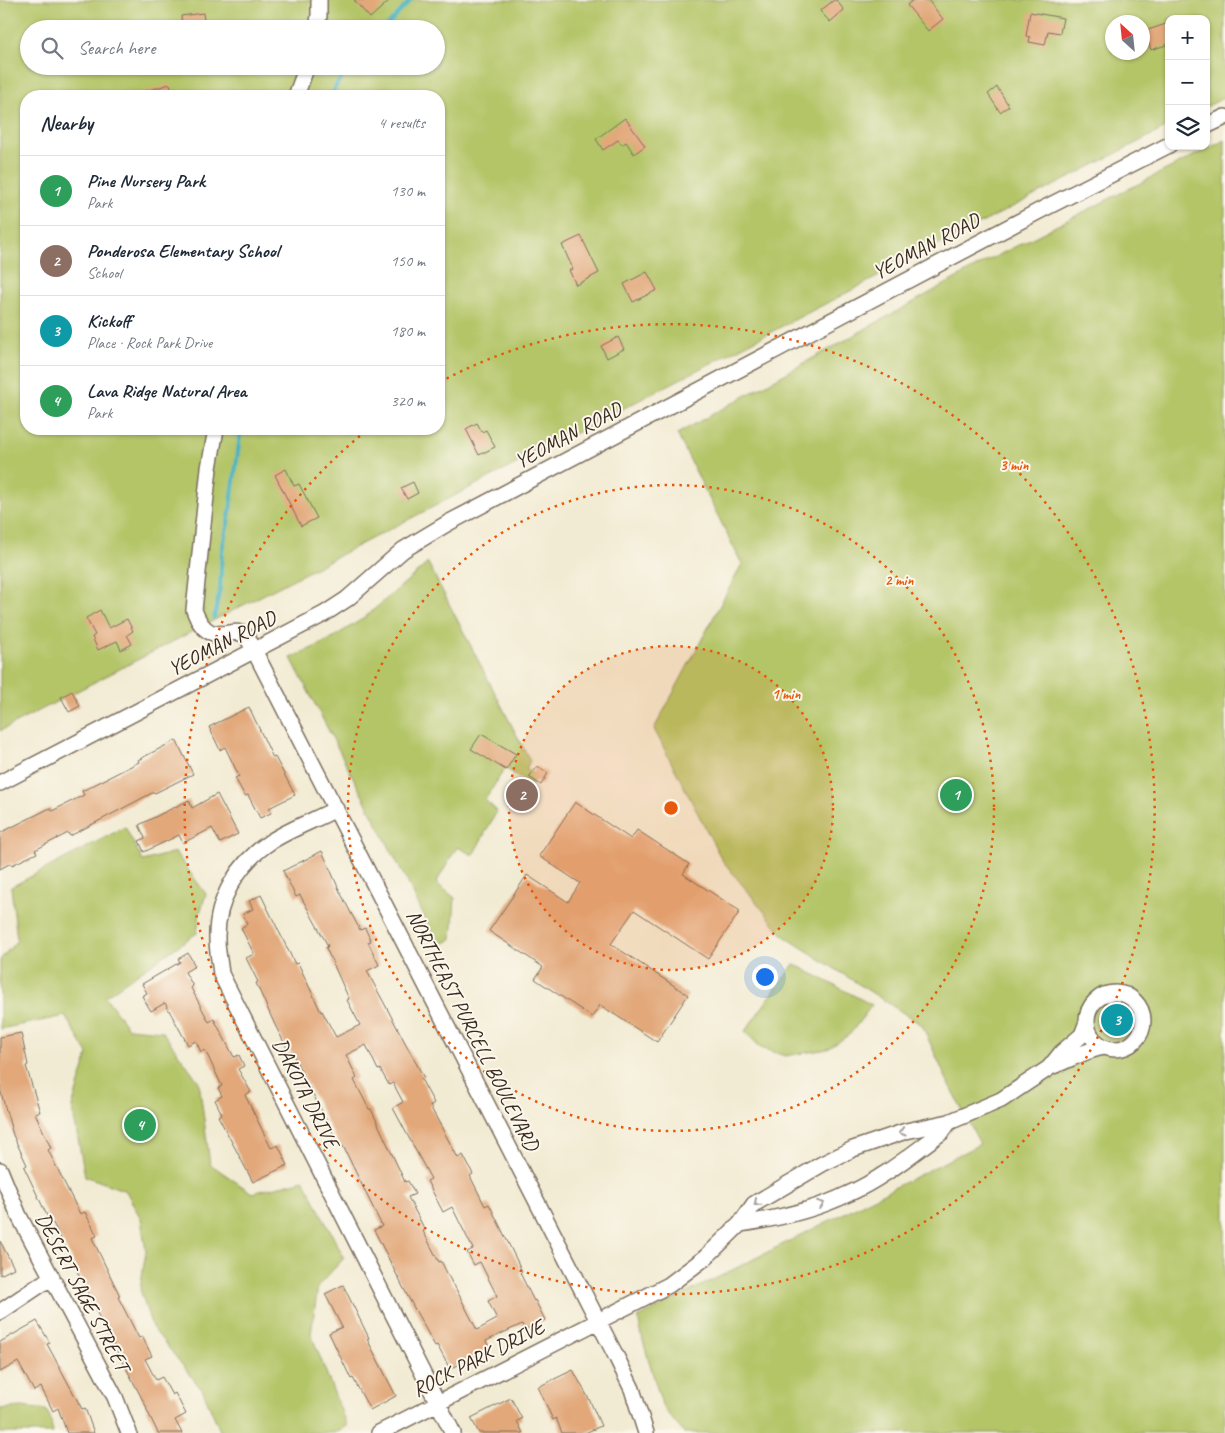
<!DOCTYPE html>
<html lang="en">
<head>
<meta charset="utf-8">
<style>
	body { margin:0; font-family:Caveat,sans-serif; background:#f2f2f3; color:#1f2937 }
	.controls { position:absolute; right:15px; top:15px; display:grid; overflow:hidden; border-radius:10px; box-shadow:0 1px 4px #0004 }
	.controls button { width:45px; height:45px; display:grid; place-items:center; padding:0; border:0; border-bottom:1px solid #e0e1e3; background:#fff; color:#1f2937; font:25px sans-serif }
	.compass { position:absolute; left:1105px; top:15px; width:45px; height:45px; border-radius:50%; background:#fff; box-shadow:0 1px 4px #0004; rotate:333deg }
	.you { position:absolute; left:764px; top:976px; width:18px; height:18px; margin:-12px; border:4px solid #fff; border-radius:50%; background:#1a73e8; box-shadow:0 0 0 8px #1a73e833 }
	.badge { display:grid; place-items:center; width:32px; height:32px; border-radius:50%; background:#1a73e8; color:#fff; font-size:16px; font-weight:700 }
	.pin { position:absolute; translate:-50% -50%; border:2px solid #fff; box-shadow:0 1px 5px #0006 }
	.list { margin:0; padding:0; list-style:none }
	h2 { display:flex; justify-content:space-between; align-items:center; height:65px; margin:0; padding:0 20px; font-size:21px }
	h2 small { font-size:16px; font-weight:400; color:#747a83 }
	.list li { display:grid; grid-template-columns:32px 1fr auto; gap:15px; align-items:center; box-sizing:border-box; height:70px; padding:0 20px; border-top:1px solid #e0e1e3 }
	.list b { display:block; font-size:19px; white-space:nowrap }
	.list p { margin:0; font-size:16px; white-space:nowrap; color:#747a83 }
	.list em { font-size:16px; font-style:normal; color:#747a83 }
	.icon { flex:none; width:28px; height:28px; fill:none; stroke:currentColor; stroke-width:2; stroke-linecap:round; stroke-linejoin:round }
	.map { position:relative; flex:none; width:1225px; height:1433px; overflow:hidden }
	.search { position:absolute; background:#fff; box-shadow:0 1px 4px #0004; left:20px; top:20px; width:425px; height:55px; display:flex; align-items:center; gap:12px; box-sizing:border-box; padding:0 18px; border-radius:28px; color:#747a83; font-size:19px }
	.panel { position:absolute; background:#fff; box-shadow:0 1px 4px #0004; left:20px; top:90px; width:425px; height:345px; border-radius:20px }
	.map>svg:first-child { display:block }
	.green { fill:#b4c568; stroke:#787843; fill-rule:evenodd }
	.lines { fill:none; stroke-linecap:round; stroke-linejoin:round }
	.stream { stroke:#45b2c2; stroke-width:4 }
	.building { fill:#e2a87a; fill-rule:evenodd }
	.minor-casing { stroke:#7b6e5d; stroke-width:18 }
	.minor { stroke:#fff; stroke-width:15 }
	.oneway { stroke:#a79f9a }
	.ring { fill:none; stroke:#e8590c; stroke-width:2.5; stroke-dasharray:2.5 5 }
	.labels { text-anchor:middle; stroke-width:4; stroke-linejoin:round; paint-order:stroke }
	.street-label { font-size:21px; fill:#3b2a1e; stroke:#fbf7ec }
	.centre { fill:#e8590c; stroke:#fbf7ec; stroke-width:2.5 }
	.ring-label { font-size:15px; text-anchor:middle; font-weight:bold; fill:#e8590c; stroke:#fbf7ec; stroke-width:4; stroke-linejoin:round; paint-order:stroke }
</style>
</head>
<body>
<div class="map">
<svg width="1225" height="1433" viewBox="0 0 1225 1433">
	<rect width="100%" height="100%" fill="#fbf7ec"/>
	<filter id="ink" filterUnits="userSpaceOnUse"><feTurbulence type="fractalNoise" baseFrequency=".02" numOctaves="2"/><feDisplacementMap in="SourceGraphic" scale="10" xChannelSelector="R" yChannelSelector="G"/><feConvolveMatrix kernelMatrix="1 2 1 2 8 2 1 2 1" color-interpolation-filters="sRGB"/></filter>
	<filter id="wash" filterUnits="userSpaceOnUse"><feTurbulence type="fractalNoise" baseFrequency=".0096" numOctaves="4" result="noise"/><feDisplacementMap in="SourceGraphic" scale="20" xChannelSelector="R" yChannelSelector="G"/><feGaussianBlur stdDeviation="1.12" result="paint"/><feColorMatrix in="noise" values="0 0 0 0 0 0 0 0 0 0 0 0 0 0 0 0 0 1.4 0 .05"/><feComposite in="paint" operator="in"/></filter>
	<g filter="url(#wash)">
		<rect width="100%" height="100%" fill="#f2ebd3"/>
		<path class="green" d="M0,0H1225V97L1206,107V19H1169V126L0,731ZM1112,22H1142V52H1112ZM29,29H436V66H29ZM26,96H439V429H26Z
			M1225,140V1433H684L663,1408L643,1341L638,1318L980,1144L945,1076L922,1025L784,936L722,860L654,729L742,564L677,434L987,261Z
			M428,563L530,761L526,769L536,776L531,785L505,768L485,800L497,811L473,855L457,847L436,883L455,898L452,939L438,946L411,889L291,658L327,641L364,618Z
			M125,827L143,861L175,852L206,894L200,913L197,933L105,996L128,1028L162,1031L199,1082L210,1164L252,1193L304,1180L344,1258L318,1286L311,1334L347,1426L334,1433H221L203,1391L152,1327L140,1289L146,1251L141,1219L126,1191L85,1176L72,1107L88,1054L65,1016L0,1029V960L17,940L11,887Z
			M794,964L872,1005L850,1034L828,1049L785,1056L761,1048L745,1031Z
			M22,1407L46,1410L50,1417L53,1433H0V1409Z"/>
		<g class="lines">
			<path class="stream" d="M384,29L411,0
				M331,96L337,84L351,66
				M214,618L220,588L222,550L229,518L241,429"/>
		</g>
		<g id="blocks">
			<path class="building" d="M354,0H390L370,18Z
				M834,0H836L844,10L830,22L820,11Z
				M913,0H928L943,19L928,31L907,5Z
				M1030,12L1063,18L1060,33L1048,31L1045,45L1029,42L1030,37L1026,36Z
				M203,13L205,29H182L181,16Z
				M1169,23V44L1151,50L1145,31Z
				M170,84L174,96H140L139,93Z
				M997,87L1009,106L1000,112L988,94Z
				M625,118L645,146L634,154L626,142L622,145L618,140L603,150L596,139Z
				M581,236L599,273L576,285L569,270L573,269L562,245Z
				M647,272L657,290L633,302L624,284Z
				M618,337L624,349L607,358L601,346Z
				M477,423L482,432L486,430L495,447L479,455L466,429Z
				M286,469L294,486L299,484L317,518L301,526L275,475Z
				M413,482L418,493L407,499L401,488Z
				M100,610L109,628L127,619L133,631L127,635L132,644L121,650L117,641L98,650L92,637L95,635L86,618Z
				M72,691L80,706L69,712L61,697Z
				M249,707L273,758L275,757L295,795L269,808L271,813L260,818L248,795L245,796L235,778L239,776L225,747L220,750L209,727Z
				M481,734L516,754L506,770L471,749Z
				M176,740L193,774L155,793L154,792L70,836L68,833L35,850L37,853L12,865L11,863L0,869V833L50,808L52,811L84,795L82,791L139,762L138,760Z
				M537,766L548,773L541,785L529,777Z
				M217,794L238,834L220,843L212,828L183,843L179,835L144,852L139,841L145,838L139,825L189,800L192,808Z
				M575,802L631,839L637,830L689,864L683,874L740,911L708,959L634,910L611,944L688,995L657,1042L600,1005L592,1017L535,979L543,967L489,931L527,875L568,902L580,883L539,856Z
				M322,851L341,894L360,930L365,928L371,941L368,942L379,965L367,971L424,1078L421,1079L434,1103L430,1106L458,1158L463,1155L473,1174L470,1176L485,1206L489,1204L522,1271L520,1273L534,1301L535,1300L545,1320L525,1330L522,1324L486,1341L490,1349L450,1369L437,1345L435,1346L407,1295L374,1230L382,1226L343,1146L340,1147L291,1051L289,1052L275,1025L256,983L258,982L246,958L254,954L241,928L247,924L243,914L253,909L249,901L261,895L295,964L298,963L321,1012L322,1011L336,1037L360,1025L347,1000L349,999L326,948L328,946L300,895L296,897L283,871ZM366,1045L378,1070L380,1069L389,1085L393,1083L403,1102L393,1108L431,1179L427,1181L443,1212L452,1207L473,1249L467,1252L474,1265L480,1262L497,1296L488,1301L497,1319L477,1330L454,1285H453L441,1261L439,1262L423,1231L425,1230L408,1197L415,1194L408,1181L405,1182L371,1109H369L354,1080L357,1078L346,1055Z
				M188,953L195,966L185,972L193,986L191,988L209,1022L214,1019L234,1057L239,1055L244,1066L238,1069L251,1092L245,1095L271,1148L278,1145L288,1165L253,1182L218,1116L222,1114L215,1100L222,1096L218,1088L222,1086L205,1050L201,1052L196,1041L188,1045L165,1003L151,1011L142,996L147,993L142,984L180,962L178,959Z
				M21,1033L28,1065L26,1066L40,1112L35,1113L51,1148L48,1150L80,1214L85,1212L97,1236L92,1238L120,1296L118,1297L139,1338L142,1336L152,1356L145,1359L156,1380L162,1377L172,1395L175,1393L186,1414L175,1420L182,1433H158L146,1408H147L95,1309L70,1256L53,1223L51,1224L24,1167L27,1165L13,1135L0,1089V1037Z
				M0,1241L14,1268L0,1275Z
				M343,1285L369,1338L367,1339L396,1396L370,1410L353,1378L351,1379L329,1333L342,1327L325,1294Z
				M37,1321L50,1343L47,1344L82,1409L85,1408L94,1433H67L58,1408L53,1411L41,1387L34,1391L18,1362L0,1372V1342Z
				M573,1370L590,1401L601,1426L585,1433H562L556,1418L553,1420L538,1387Z
				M511,1398L522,1419L517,1421L523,1433H479L471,1418Z"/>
		</g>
	</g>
	<g filter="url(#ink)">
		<use href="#blocks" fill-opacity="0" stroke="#7b6e5d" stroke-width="1"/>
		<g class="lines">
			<defs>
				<path id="minor" d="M317,29L319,16V0
					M296,96L307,66
					M1206,126L1225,117
					M216,429L209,468L194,610C209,652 234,623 246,636C249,640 252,646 254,650L617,1358L632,1389L646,1433
					M0,783L324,614L347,599L403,550L448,523L1041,210L1169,145
					M336,809C315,820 290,829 270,842C238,863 216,900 217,939C217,951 220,963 221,974L453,1433
					M1087 1021a28 28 0 1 1 56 0a28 28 0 1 1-56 0Z
					M1050,1067C1069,1061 1084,1050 1104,1047
					M0,1170L19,1216L115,1397L129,1433
					M740,1224C776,1219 815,1210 848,1194C882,1179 912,1154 942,1132L949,1122
					M0,1312L52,1277
					M379,1433L669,1285L706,1257L740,1224L754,1204L822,1164L853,1149L906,1131L949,1122L1001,1100L1049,1068L1062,1052L1082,1035L1087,1022"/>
			</defs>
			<use href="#minor" class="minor-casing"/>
			<use href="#minor" class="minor"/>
		</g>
		<defs><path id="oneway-chevron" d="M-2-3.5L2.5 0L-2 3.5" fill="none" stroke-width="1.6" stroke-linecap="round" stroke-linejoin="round" transform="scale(1.25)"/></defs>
		<g class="oneway">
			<use href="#oneway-chevron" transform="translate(902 1132) rotate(164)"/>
			<use href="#oneway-chevron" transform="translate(757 1203) rotate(140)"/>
			<use href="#oneway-chevron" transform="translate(821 1204) rotate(-20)"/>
		</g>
	</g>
	<circle cx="671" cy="808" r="162" fill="#e8590c" fill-opacity=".12"/>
	<g class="ring">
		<circle cx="671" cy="808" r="162"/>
		<circle cx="671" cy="808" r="323"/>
		<path d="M440 382A485 485 0 1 1 366 431"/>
	</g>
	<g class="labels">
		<g class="street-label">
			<text transform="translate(926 246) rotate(-28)" y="7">YEOMAN ROAD</text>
			<text transform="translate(568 435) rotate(-28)" y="7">YEOMAN ROAD</text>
			<text transform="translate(222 643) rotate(-27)" y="7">YEOMAN ROAD</text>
			<text transform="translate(473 1030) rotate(63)" y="7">NORTHEAST PURCELL BOULEVARD</text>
			<text transform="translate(306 1093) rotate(63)" y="7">DAKOTA DRIVE</text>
			<text transform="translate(83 1292) rotate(62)" y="7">DESERT SAGE STREET</text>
			<text transform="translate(478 1358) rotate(-27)" y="7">ROCK PARK DRIVE</text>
		</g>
	</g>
	<circle cx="671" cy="808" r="8" class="centre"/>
	<g class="ring-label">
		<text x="1014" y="470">3 min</text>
		<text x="899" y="585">2 min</text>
		<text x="786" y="699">1 min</text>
	</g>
</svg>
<div class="controls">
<button>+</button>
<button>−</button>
<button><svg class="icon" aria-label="layers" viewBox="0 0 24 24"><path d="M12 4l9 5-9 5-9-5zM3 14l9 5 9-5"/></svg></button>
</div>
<svg class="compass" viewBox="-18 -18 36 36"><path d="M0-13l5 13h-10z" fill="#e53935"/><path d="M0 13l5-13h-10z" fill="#747a83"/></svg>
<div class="you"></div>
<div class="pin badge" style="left:956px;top:795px;background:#2e9e5b">1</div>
<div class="pin badge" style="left:522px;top:795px;background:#8d6e63">2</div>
<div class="pin badge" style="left:1117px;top:1020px;background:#0f9aa8">3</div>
<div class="pin badge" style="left:140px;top:1125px;background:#2e9e5b">4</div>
<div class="search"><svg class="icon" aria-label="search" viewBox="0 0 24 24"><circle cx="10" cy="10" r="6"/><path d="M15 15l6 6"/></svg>Search here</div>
<section class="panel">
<h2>Nearby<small>4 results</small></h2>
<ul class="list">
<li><span class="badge" style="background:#2e9e5b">1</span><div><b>Pine Nursery Park</b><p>Park</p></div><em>130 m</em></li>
<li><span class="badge" style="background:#8d6e63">2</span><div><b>Ponderosa Elementary School</b><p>School</p></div><em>150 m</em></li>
<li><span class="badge" style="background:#0f9aa8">3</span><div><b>Kickoff</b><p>Place · Rock Park Drive</p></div><em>180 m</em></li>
<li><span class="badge" style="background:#2e9e5b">4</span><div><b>Lava Ridge Natural Area</b><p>Park</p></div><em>320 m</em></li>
</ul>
</section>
</div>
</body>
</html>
